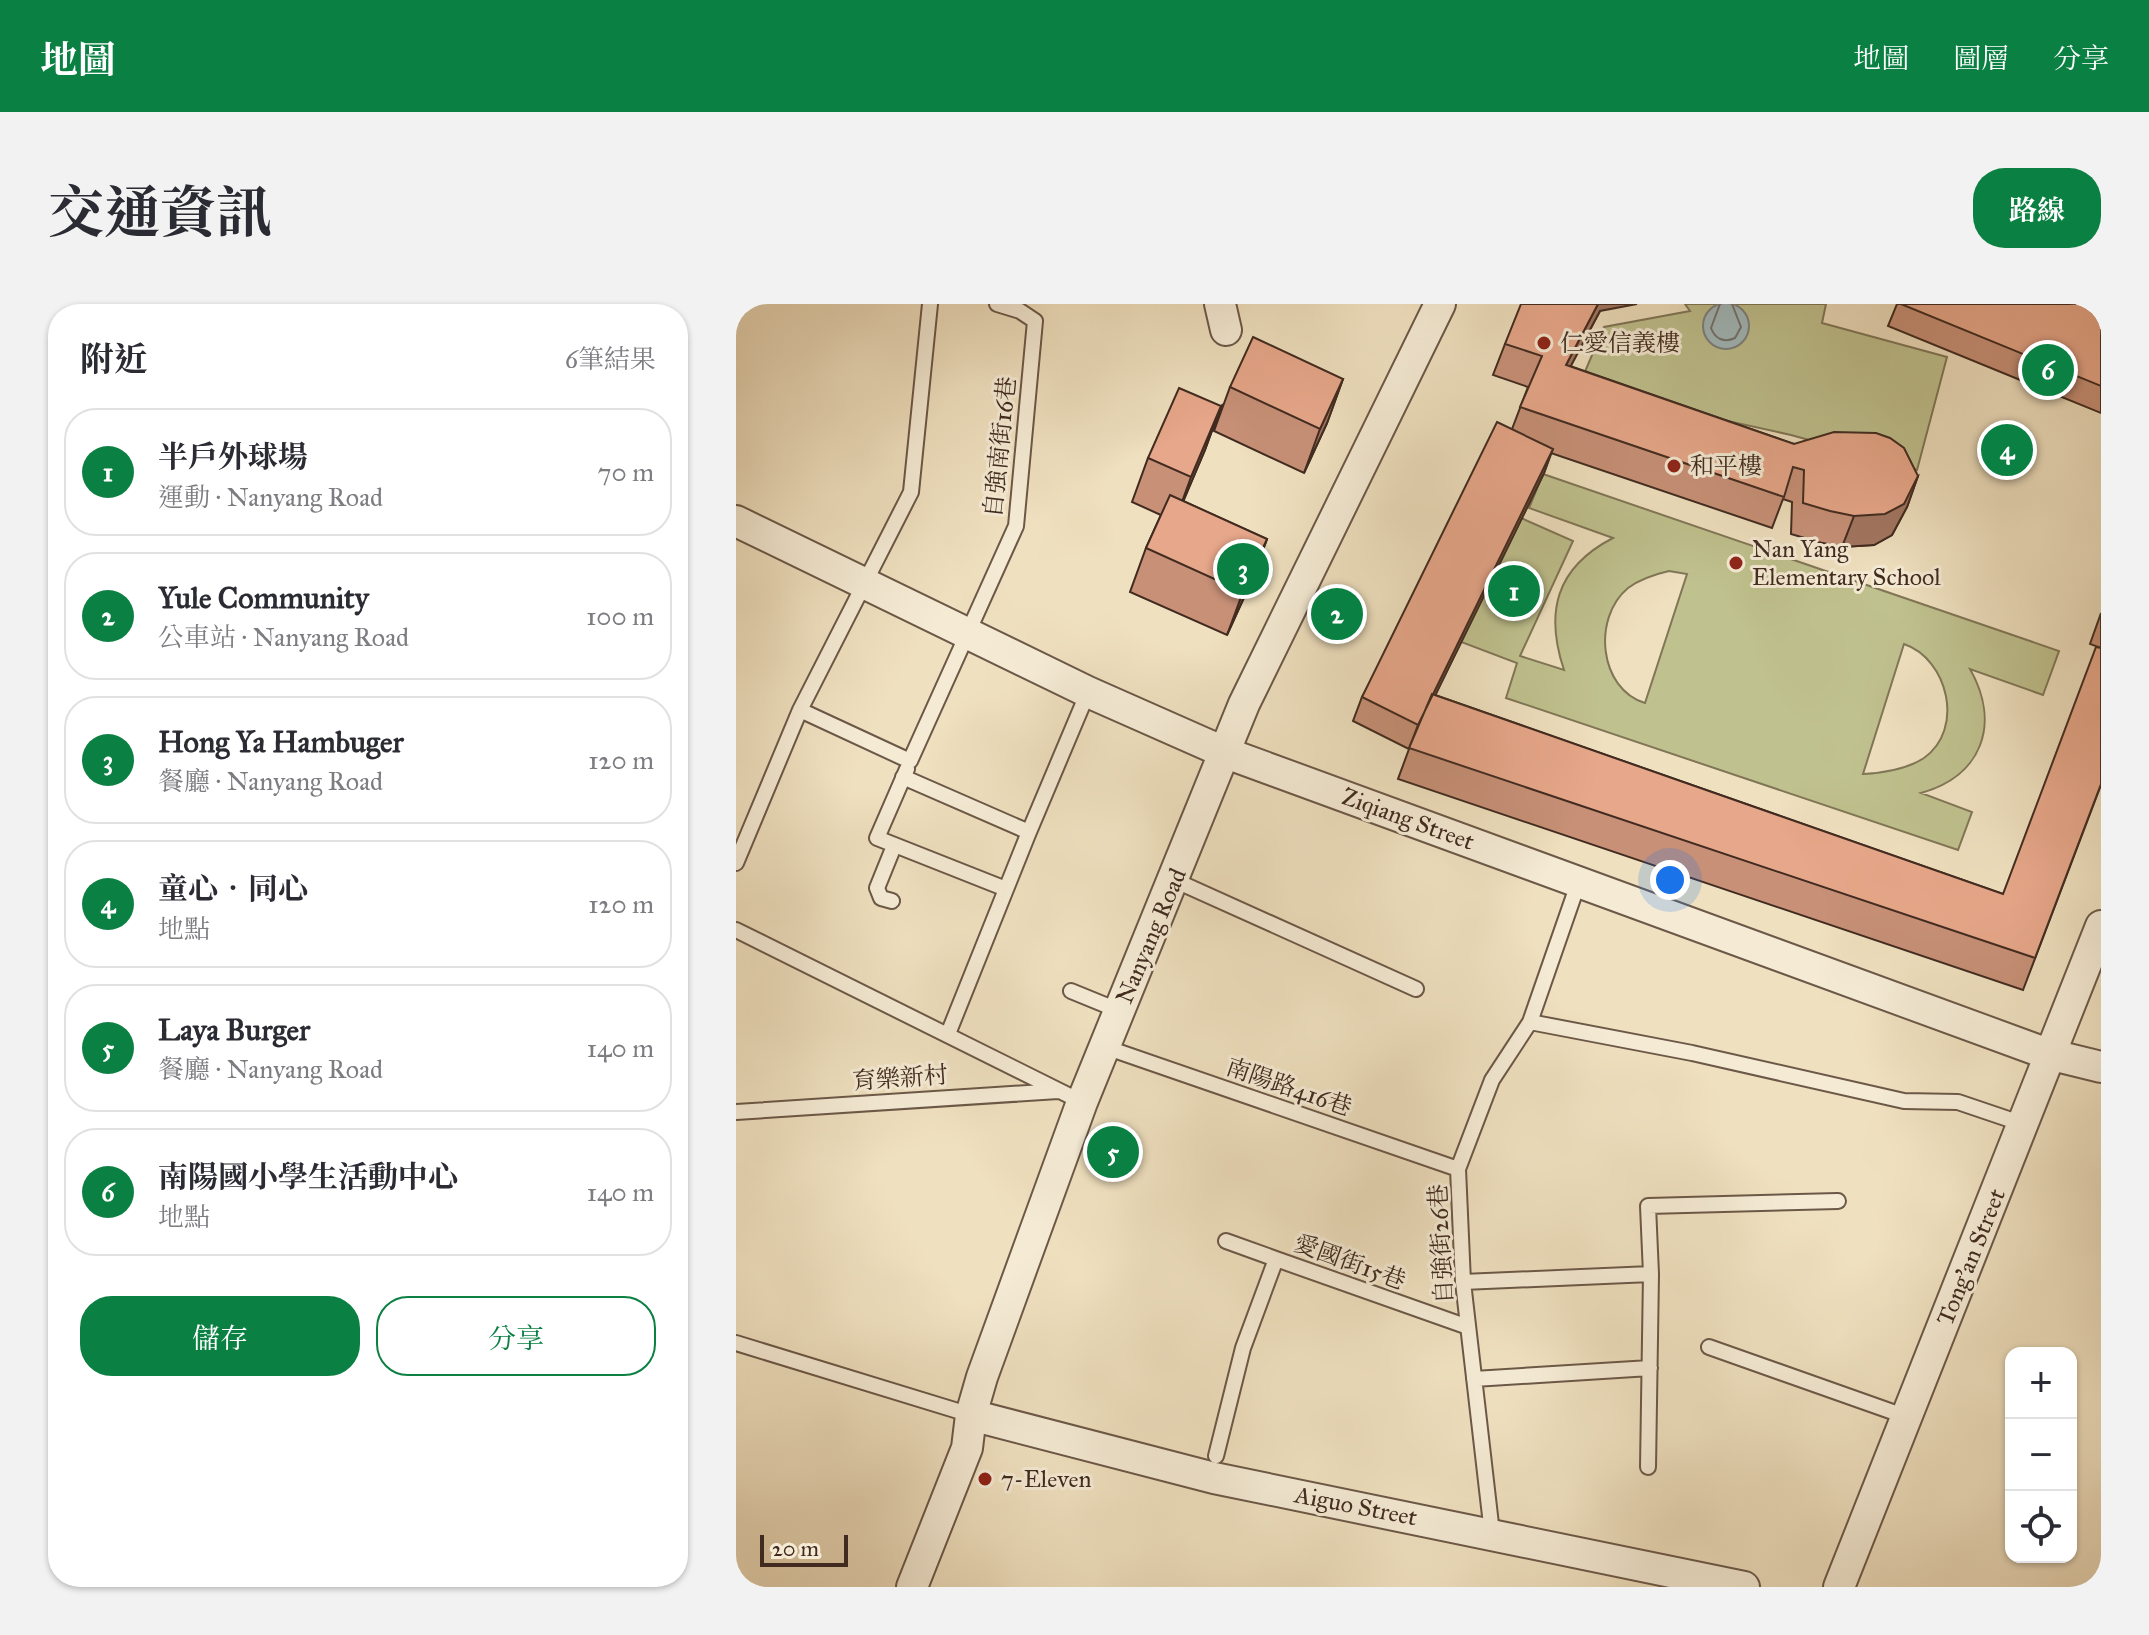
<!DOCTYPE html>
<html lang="zh-TW">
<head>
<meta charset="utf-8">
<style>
	body { margin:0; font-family:"IM FELL Great Primer","Noto Serif TC",serif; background:#f2f2f3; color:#2b2b33 }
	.controls { position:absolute; right:24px; bottom:24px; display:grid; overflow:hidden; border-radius:16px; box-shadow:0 2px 6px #0004 }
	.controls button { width:72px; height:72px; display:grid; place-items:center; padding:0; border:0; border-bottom:2px solid #e1e1e2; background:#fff; color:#2b2b33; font:40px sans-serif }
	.scale { position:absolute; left:24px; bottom:20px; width:88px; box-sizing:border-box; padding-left:8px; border:4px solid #412b20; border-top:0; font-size:22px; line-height:28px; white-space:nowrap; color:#412b20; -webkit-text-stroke:6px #f5ebd5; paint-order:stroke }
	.you { position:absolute; left:934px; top:576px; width:28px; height:28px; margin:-20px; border:6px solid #fff; border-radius:50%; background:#1a73e8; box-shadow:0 0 0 12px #1a73e833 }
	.badge { display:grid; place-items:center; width:52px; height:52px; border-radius:50%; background:#0b8043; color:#fff; font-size:26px; font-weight:700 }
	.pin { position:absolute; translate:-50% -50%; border:4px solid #fff; box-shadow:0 2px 8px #0006 }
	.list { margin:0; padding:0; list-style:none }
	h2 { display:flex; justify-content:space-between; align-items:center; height:104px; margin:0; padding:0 32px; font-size:34px }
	h2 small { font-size:26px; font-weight:400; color:#7c7c81 }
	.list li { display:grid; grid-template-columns:52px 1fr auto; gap:24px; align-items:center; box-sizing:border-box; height:128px; margin:0 16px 16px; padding:0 16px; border:2px solid #e1e1e2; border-radius:32px }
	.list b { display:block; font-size:30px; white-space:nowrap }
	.list p { margin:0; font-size:26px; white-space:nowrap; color:#7c7c81 }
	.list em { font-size:26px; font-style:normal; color:#7c7c81 }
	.actions { display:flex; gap:16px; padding:24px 32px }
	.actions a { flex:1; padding:18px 0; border:2px solid #0b8043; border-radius:32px; text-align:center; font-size:28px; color:#0b8043 }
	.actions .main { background:#0b8043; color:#fff }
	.icon { flex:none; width:44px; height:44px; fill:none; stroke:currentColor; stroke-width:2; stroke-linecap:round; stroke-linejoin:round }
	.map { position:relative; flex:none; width:1365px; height:1283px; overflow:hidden; border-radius:32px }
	header { display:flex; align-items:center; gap:48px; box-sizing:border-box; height:112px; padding:0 40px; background:#0b8043; color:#fff }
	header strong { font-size:38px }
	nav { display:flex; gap:44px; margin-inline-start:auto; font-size:28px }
	.intro { display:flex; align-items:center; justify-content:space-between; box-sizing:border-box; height:192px; padding:0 48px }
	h1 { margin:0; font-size:56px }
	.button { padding:20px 36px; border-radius:32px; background:#0b8043; color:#fff; font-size:28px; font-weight:700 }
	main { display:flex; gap:48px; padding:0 48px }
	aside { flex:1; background:#fff; border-radius:32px; box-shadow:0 2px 6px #0004 }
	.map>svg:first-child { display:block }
	.green { fill:#bfc18e; stroke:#807657; stroke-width:2; fill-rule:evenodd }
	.water { fill:#a1babe; stroke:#7b817f; stroke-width:2 }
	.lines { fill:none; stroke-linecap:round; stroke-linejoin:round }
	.shore { stroke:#71726f; stroke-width:2 }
	.lane-casing { stroke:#6c5848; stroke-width:18 }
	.street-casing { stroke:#6c5848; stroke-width:34 }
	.lane { stroke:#f5ebd5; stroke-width:14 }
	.street { stroke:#f5ebd5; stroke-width:30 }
	.wall { fill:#c79077; stroke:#412b20; stroke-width:2 }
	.shaded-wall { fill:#a27561; stroke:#412b20; stroke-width:2 }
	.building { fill:#e7a78a; stroke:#412b20; stroke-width:2 }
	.poi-dot { fill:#8f2418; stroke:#f5ebd5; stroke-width:3 }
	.labels { text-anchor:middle; stroke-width:6; stroke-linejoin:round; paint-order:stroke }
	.poi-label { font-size:24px; fill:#412b20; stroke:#f5ebd5; text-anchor:start }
	.street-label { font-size:24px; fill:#412b20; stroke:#f5ebd5 }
</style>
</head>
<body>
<header>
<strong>地圖</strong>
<nav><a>地圖</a><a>圖層</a><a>分享</a></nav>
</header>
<div class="intro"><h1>交通資訊</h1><a class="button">路線</a></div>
<main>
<aside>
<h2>附近<small>6筆結果</small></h2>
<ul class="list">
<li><span class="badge">1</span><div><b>半戶外球場</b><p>運動 · Nanyang Road</p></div><em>70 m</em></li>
<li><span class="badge">2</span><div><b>Yule Community</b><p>公車站 · Nanyang Road</p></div><em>100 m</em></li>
<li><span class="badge">3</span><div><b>Hong Ya Hambuger</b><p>餐廳 · Nanyang Road</p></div><em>120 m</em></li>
<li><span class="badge">4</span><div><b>童心‧同心</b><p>地點</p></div><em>120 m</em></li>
<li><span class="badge">5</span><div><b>Laya Burger</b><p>餐廳 · Nanyang Road</p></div><em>140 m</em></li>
<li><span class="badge">6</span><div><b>南陽國小學生活動中心</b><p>地點</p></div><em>140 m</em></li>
</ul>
<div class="actions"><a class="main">儲存</a><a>分享</a></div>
</aside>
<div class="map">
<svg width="1365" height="1283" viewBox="0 0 1365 1283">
	<rect width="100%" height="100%" fill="#efe0bf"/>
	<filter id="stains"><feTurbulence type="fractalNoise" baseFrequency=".0025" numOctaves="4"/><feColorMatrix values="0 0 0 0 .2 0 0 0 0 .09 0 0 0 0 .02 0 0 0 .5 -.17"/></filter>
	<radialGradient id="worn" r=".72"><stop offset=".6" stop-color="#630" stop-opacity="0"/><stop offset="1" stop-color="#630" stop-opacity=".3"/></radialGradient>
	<path class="green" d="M949,0H1090L1086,19L1211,53L1181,166L1055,131L842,84L868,23L954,7Z
		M807,170L1323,347L1307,391L1234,365C1265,420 1246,472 1185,489L1236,508L1222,546L770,394L781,359L720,336L776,210L837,237L784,352L828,366C809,309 819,264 877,234L793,204ZM933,267L951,270L909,399C863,385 856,314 892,284C904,275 920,270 933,267ZM1168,340C1212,355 1229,425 1188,454C1171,465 1147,469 1127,470Z"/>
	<path class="water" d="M967 22a23 23 0 1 1 46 0a23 23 0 1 1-46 0Z"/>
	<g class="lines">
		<path class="shore" d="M984,0L975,24C979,35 988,39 999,34L1005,23L996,0"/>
		<defs>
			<path id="lane" d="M64,406L174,457L280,222L299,17L284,7L261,0
				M171,465L141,534L270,585
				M167,473L293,528L352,388
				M0,559L64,406L175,188L194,0
				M438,576L680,685
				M156,597L145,594L141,584L158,542
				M0,626L346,798
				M335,687L384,707
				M794,718L956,749L1168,797L1222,798L1287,820
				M212,730L293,528
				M369,743L722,865
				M0,808L322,787
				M490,937L540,955
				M727,978L915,970L912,902L1102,897
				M0,1039L235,1111
				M973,1043L1171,1113
				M738,1075L914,1064
				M480,1152L507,1044L540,955L732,1023
				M912,1163L915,970
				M756,1229L727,978L722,865L756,776L794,718L843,577"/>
			<path id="street" d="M484,0L490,26
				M0,217L352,388L490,449L1312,750L1365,763
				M235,1111L478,1174L1008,1283
				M176,1283L231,1144L235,1111L246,1073L346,798L508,400L704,0
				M1103,1283L1365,622"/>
		</defs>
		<use href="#lane" class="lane-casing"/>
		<use href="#street" class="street-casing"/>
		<use href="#lane" class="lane"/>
		<use href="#street" class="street"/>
	</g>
	<path class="wall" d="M1161,0H1365V109L1152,22Z
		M864,7L834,62L1058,140L1182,172L1171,203L1156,231L1138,241L1106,243L1082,238L1055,230L1056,198L1047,195L1036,224L815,149L808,169L699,391L1267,590L1365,481L1287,686L662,475L673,445L617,417L626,393L776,125L792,83L757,71L769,40Z
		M607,75L591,119L568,169L478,127L494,83Z
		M485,102L469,146L447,197L531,235L515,278L491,331L394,288L410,244L425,211L396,198L412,154Z
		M1365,309V344L1354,340Z"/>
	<path class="shaded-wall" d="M862,0H901L864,7L819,92L830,61Z
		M607,75L591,119L568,169L584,125Z
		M485,102L469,146L439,217L455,173Z
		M817,145L808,169L673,445L682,421Z
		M1182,172L1171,203L1156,231L1138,241L1106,243L1118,212Z
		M531,235L515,278L491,331L507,288Z"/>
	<path class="building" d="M785,0H862L830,61L1058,140L1098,128L1140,129L1154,134L1168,144L1182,172L1168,200L1149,210L1118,212L1094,207L1067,199L1068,166L1057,163L1048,193L784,103L806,52L769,40Z
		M1165,0H1365V82Z
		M517,33L607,75L584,125L494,83Z
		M443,84L485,102L455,173L412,154Z
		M761,118L817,145L682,421L626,393Z
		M434,191L531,235L507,288L410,244Z
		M1360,343L1365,344V480L1299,654L673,444L696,390L1267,590Z"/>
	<g class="poi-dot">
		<circle cx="808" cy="39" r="8"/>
		<circle cx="938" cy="162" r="8"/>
		<circle cx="1000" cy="259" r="8"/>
		<circle cx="249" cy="1175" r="8"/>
	</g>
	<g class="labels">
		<g class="poi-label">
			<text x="824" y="47">仁愛信義樓</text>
			<text x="954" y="170">和平樓</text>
			<text x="1016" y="253">Nan Yang<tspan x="1016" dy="28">Elementary School</tspan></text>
			<text x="265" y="1183">7-Eleven</text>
		</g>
		<g class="street-label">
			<text transform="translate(264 143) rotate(-84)" y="8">自強南街16巷</text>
			<text transform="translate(672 515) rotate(20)" y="8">Ziqiang Street</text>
			<text transform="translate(415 632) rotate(-67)" y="8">Nanyang Road</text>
			<text transform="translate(164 774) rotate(-4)" y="8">育樂新村</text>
			<text transform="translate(553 783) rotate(19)" y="8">南陽路416巷</text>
			<text transform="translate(705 940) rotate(-93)" y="8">自強街26巷</text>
			<text transform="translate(1235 953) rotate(-68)" y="8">Tong’an Street</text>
			<text transform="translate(614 958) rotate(20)" y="8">愛國街15巷</text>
			<text transform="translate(620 1202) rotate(11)" y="8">Aiguo Street</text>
		</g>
	</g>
	<rect width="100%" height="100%" filter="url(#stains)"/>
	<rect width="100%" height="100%" fill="url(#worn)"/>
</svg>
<div class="controls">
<button>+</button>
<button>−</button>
<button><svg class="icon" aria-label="locate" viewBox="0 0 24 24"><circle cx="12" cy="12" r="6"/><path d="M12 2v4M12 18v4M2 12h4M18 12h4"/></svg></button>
</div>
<div class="scale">20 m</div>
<div class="you"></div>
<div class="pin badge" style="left:778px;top:287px">1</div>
<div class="pin badge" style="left:601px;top:310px">2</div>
<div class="pin badge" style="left:507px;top:265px">3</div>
<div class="pin badge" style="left:1271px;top:146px">4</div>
<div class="pin badge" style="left:377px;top:848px">5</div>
<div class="pin badge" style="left:1312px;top:66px">6</div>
</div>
</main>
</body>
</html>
